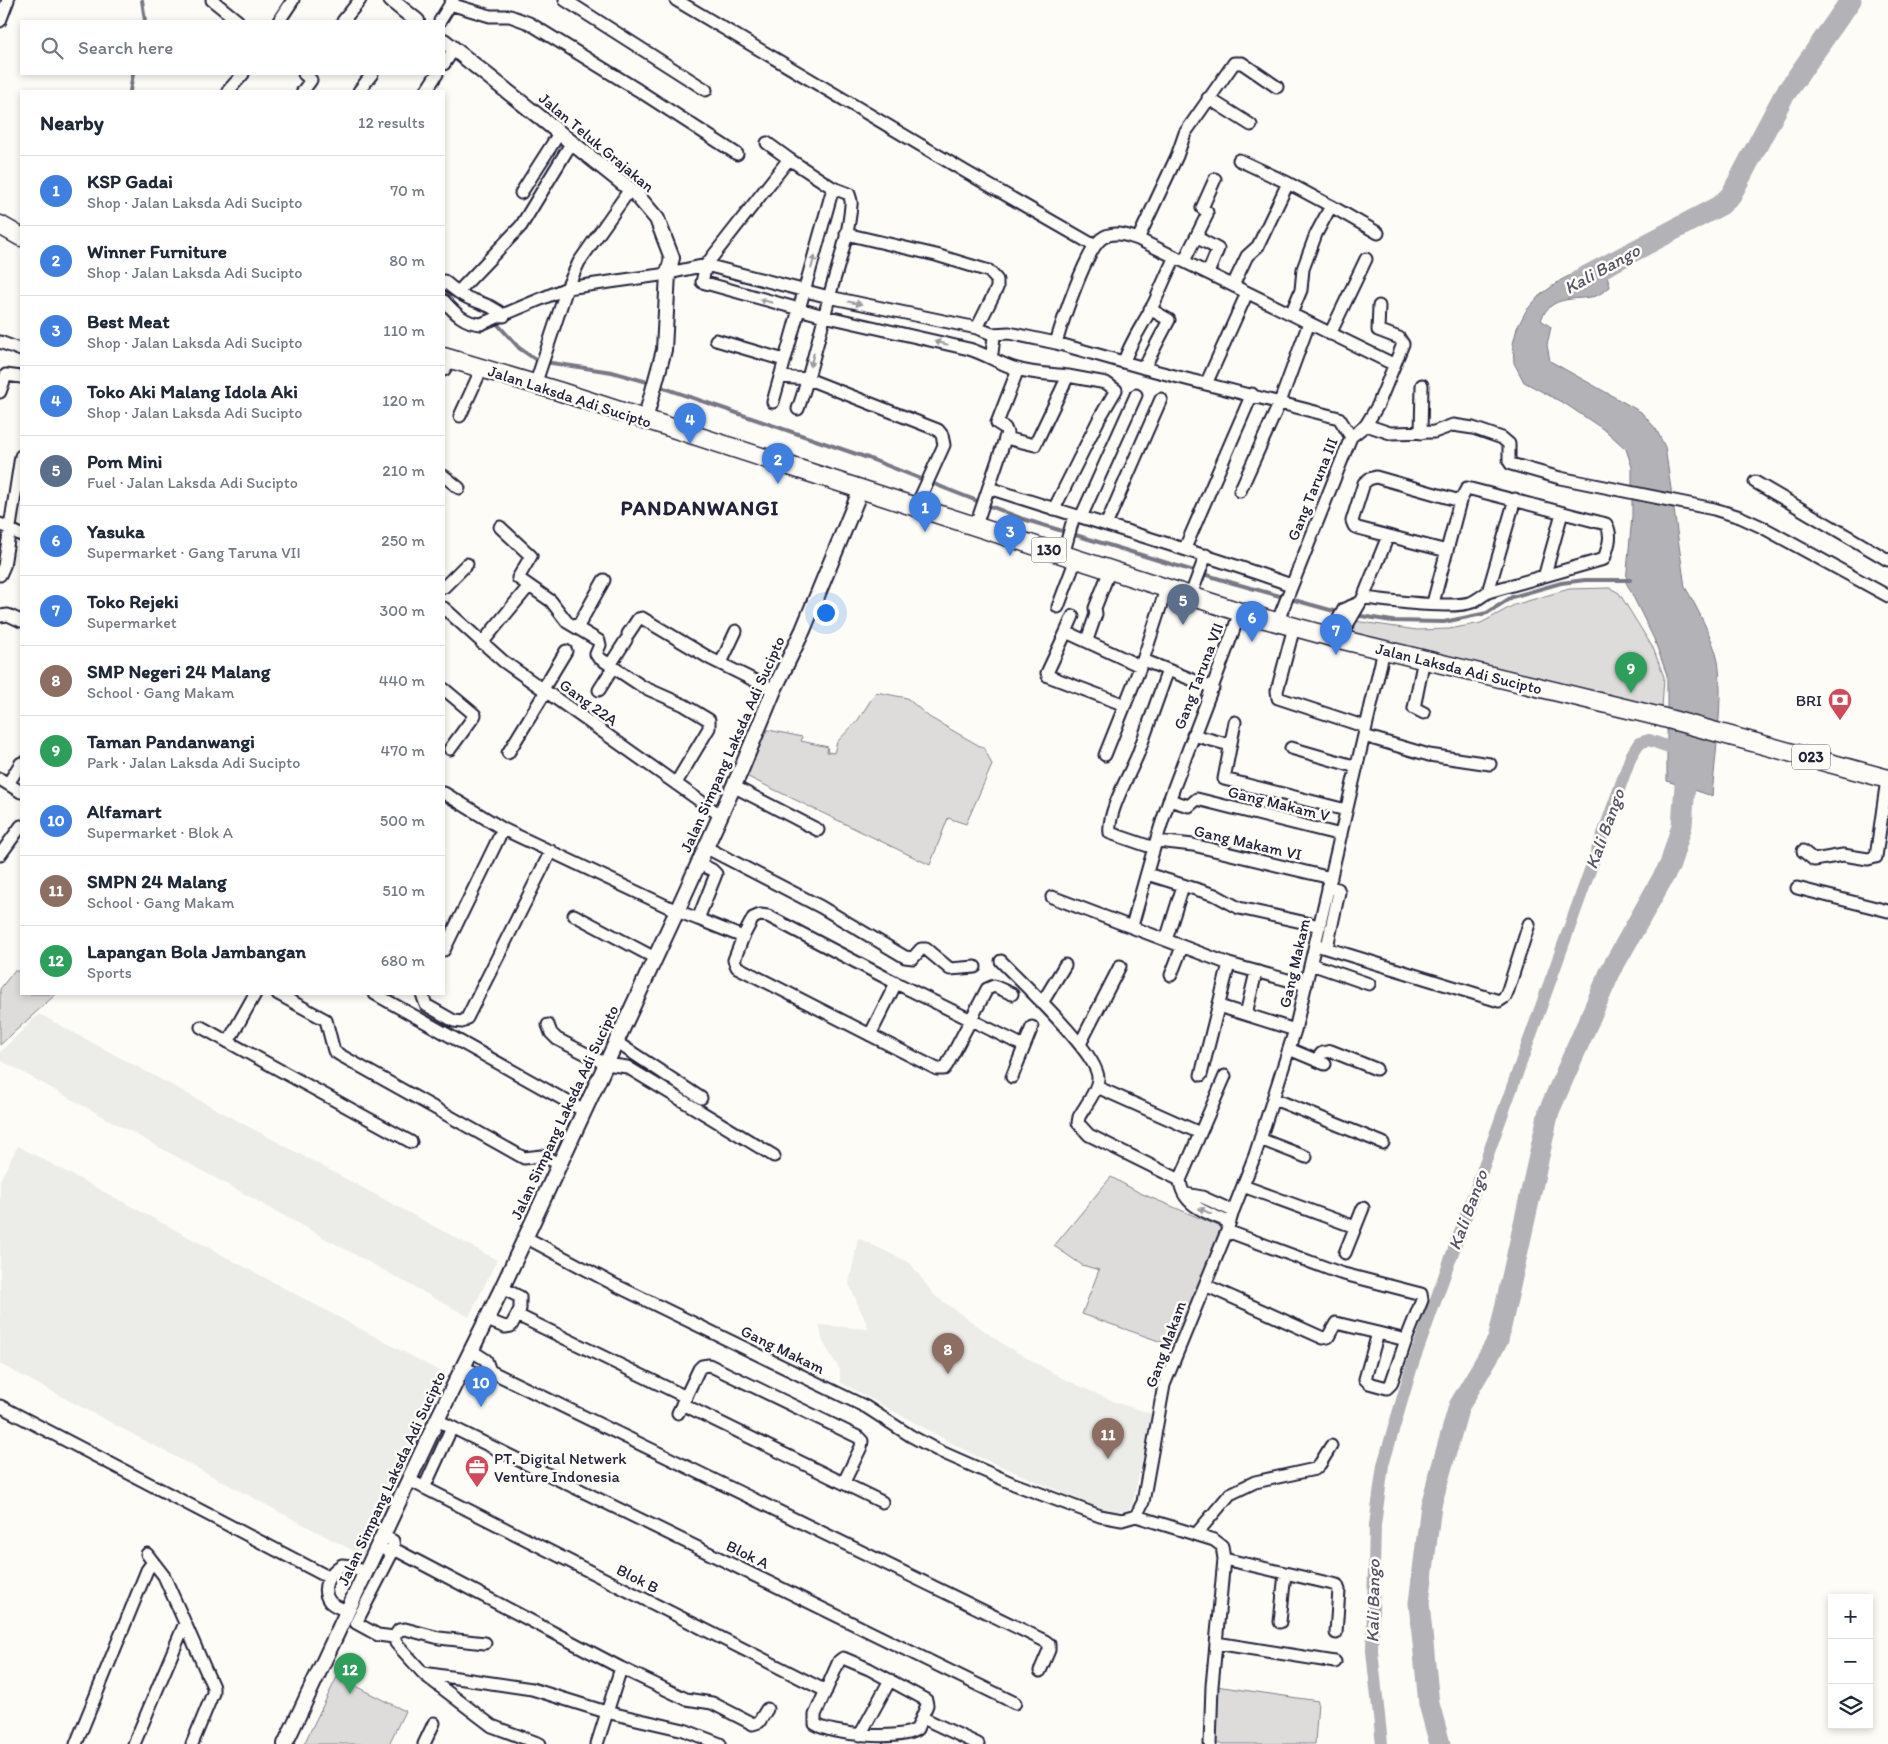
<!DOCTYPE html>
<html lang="en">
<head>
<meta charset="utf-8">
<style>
	body { margin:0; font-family:Itim,sans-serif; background:#f2f2f3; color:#1f2937 }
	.controls { position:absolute; right:15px; bottom:15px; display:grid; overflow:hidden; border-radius:0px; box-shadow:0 2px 8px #0003 }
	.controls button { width:45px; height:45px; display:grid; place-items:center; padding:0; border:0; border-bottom:1px solid #e0e1e3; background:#fff; color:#1f2937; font:25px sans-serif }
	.you { position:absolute; left:825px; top:612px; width:18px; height:18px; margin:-12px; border:4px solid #fff; border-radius:50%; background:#1a73e8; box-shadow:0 0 0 8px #1a73e833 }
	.badge { display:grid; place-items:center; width:32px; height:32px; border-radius:50%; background:#d1495b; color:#fff; font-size:16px; font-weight:700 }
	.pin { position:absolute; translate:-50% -41px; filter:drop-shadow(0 1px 2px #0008) }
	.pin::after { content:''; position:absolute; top:26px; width:18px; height:15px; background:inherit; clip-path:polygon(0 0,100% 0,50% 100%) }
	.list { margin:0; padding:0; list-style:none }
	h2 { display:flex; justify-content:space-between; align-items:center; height:65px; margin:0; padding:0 20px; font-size:21px }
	h2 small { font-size:16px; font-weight:400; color:#747a83 }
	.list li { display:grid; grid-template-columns:32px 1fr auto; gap:15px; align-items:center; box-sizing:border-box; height:70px; padding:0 20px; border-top:1px solid #e0e1e3 }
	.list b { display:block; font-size:19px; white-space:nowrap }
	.list p { margin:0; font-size:16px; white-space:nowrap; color:#747a83 }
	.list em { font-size:16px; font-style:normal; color:#747a83 }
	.icon { flex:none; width:28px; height:28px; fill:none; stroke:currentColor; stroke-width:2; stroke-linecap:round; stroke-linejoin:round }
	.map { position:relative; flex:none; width:1888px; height:1744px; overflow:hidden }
	.search { position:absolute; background:#fff; box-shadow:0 2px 8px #0003; left:20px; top:20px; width:425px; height:55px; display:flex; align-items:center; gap:12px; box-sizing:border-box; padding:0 18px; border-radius:0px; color:#747a83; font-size:19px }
	.panel { position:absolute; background:#fff; box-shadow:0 2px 8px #0003; left:20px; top:90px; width:425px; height:905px; border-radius:0px }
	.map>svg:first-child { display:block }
	.built { fill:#ecece9 }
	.green { fill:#dddcdb; stroke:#807f8b }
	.water { fill:#b2b2b7; stroke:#787885 }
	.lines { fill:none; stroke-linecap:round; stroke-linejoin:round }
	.stream { stroke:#787885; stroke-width:4 }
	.canal { stroke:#b2b2b7; stroke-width:12 }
	.river { stroke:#b2b2b7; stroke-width:21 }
	.minor-casing { stroke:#22223b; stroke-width:15 }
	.tertiary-casing { stroke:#22223b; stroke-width:18 }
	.primary-casing { stroke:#22223b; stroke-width:21 }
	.minor { stroke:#fdfcf7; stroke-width:11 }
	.tertiary { stroke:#fdfcf7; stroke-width:14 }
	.primary { stroke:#fdfcf7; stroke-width:18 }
	.oneway { fill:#9a9aa2 }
	.labels { text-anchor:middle; stroke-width:5; stroke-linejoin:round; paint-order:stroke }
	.shield { fill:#fdfcf7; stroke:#646373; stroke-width:1 }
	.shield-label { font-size:15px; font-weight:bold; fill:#22223b }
	.street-label { font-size:16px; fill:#22223b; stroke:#fdfcf7 }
	.poi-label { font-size:16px; fill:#22223b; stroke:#fdfcf7; text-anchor:end }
	.water-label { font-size:18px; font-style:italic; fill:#545466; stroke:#fdfcf7 }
	.district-label { font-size:21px; font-weight:bold; letter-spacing:1px; fill:#22223b; stroke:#fdfcf7 }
</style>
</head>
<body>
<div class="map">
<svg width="1888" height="1744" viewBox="0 0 1888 1744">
	<rect width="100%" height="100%" fill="#fdfcf7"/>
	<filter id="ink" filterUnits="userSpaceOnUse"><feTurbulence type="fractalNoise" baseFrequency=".02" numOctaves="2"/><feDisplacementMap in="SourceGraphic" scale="10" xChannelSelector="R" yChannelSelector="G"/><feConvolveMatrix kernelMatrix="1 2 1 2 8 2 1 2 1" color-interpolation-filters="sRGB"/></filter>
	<g filter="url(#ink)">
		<path class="built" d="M39,1014L497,1260L469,1317L0,1060V1052Z
			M18,1146L443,1373L396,1480L399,1483L363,1556L0,1364V1180Z
			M858,1238L910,1263L934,1295L1006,1346L1062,1378L1115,1402L1152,1414L1132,1506L1126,1511H1106L972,1454L840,1382V1370L823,1342L819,1325L869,1329L849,1284Z"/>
		<path class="green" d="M1610,588L1619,593L1653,648L1664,677L1662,708L1347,632L1354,621L1417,630L1449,629L1481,623L1514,605L1569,589Z
			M876,692L907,698L929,717L985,749L992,765L966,824L948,818L930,865L744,775L764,729L802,737L801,741L828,747L827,752L834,753L837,742L858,720Z
			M14,971H21V994H56L0,1045V989Z
			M1111,1177L1140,1193L1221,1227V1235L1173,1346L1082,1314L1099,1270L1082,1265L1054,1246Z
			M337,1677L405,1711L389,1744H304Z
			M1216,1686L1318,1701L1315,1744H1213Z"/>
		<path class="water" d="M1603,259L1610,287C1605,290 1601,294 1596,296C1575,301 1551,294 1541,320L1551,327L1547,345L1550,361L1641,412L1656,429L1665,447L1685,587C1696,605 1714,641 1718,661C1724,698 1715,757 1712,796L1667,781V675L1654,639L1626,582L1632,516V467L1626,449L1606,431L1567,405L1524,382L1514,363L1513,344L1517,328L1526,311L1539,296L1561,280Z"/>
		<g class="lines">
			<path class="stream" d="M142,0L145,21
				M130,91L133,74
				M444,292L458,298
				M483,308L519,348L538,361L612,372L651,383
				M658,386L868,458L1023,519L1233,583L1341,613
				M1355,615L1392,621L1444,622L1487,613L1512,597L1561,583L1585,580H1630"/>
			<path class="canal" d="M1382,1744L1372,1651L1375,1525L1383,1465L1412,1366L1631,756L1639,743L1649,740L1683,752"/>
			<path class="river" d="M1579,280L1721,205L1731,195L1783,97L1851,0
				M1440,1744L1429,1704L1419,1603L1431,1505L1459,1406L1498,1340L1549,1111L1611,970L1670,865L1682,825L1687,759"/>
			<defs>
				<path id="minor" d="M212,0L238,21
					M565,0L706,90
					M676,0L966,172L1095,246
					M450,4L490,16H510L529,23L638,90L737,154
					M0,21L8,0
					M279,21L293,0
					M343,21L360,0
					M440,21L453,0
					M444,64L454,49
					M228,91L243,74
					M303,91L311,80L304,74
					M359,91L372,74
					M426,91L437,74
					M1208,98L1251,125
					M767,143L789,159
					M1288,183L1331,206L1316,234L1303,269L1301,290L1291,314
					M521,193L560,132
					M1331,206L1378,233
					M846,234L936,255L989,271L997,280V288L977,328
					M1196,237L1218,249L1208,273
					M1138,239L1177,156L1185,133L1234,63H1242L1277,87
					M1184,261L1207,215V212L1202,208L1215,179
					M444,281C451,287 459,294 468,298C482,304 492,305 504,316
					M1233,285L1247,256L1258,246L1288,183L1239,160
					M458,292L521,226L572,142
					M444,301C455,313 464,323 481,324L567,288L660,275L706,265L829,297L977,328L992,334L1009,333L1056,343L1155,371L1339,418L1351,437
					M1330,334L1366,259
					M716,340L784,360
					M0,342L21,350
					M1056,343C1062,322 1086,251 1101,239C1112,230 1126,235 1138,239L1393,364
					M988,355L992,353L994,337L992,334
					M1124,362C1131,339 1146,321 1156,299C1162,285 1168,271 1175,257
					M1144,368L1169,320L1150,309
					M444,370L451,359
					M781,377L808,379L938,430L942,435L944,445L916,507
					M1206,384L1247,293
					M535,385L567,288L579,262L626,195
					M0,392L6,375L21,377
					M773,402L833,188
					M798,409C811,372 820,333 830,294C838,265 849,235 851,205C852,201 850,198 849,194L833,188L789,159L706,265L702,282L824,316L969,349C986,354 999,364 1017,369C1033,374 1052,374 1068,376
					M460,416L482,368
					M1366,425L1390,433L1434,432L1453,425L1473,428L1502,438L1509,444V461L1511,464L1560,478L1714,509L1740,517L1762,527L1888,596
					M1421,433L1422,385
					M1005,438L1035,445L1068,376L1106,383L1116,390L1099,419L1054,509
					M444,476L459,488
					M1755,482L1888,560
					M989,488C1090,521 1191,549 1291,585
					M1240,491L1280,402L1309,323
					M1081,517L1136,395
					M0,524L21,535
					M1106,525L1161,399
					M500,527L531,556L518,578L551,601L567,622L599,641L600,645L596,654L598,657L643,687L684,705L709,720V728L676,783
					M975,528L1007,433L1005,428L997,423L1018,369
					M1185,548L1252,394
					M1447,551L1358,528L1354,526L1352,521L1364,483L1369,479L1376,477L1460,501
					M1063,555L1074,516
					M1545,574L1562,513
					M0,575L4,566L21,456
					M444,587L467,564
					M1166,589L1143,660L1168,670
					M1488,592L1515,499
					M1190,597L1206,555
					M1363,598C1385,600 1453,610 1472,602C1477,600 1483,595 1488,592L1604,559C1608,547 1613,535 1606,524L1467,488L1460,501L1433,603
					M1058,607L1076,559
					M444,608L503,661L720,815
					M0,616L8,615L21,621
					M1277,623L1351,437L1366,425L1378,405L1403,344L1399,338L1378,330L1379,306
					M1294,627L1277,691L1278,698L1366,727
					M577,628L604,580
					M1066,632L1073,616
					M628,634L638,619L642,618L711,659L774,690
					M1329,636L1344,609L1359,603
					M1339,639L1363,598L1388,536
					M1087,640L1096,614L1095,608L1110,570
					M482,643L529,586
					M721,663L736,631
					M610,665L626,640
					M444,689L475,715L450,749
					M543,689L566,651
					M599,690L613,668
					M1125,705L1048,676L1047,673L1066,632L1140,666
					M1424,713L1414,708L1424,659
					M1235,722L1224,779L1346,810
					M1193,735L1230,745
					M1364,736L1429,755L1490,764
					M1291,748L1357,767
					M508,753L546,691
					M1105,755L1143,660
					M0,779L21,792
					M8,784L21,763
					M733,786L818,830
					M444,793L503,829L677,911L698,919
					M1169,800L1189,806L1197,799L1341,835
					M1157,841L1193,845L1331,878
					M705,847L821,907L905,957L913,958L921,949H926L950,969L975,967
					M1154,848L1110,833C1107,812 1130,774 1138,754C1148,726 1158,698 1168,670L1213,688
					M1803,851L1814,860L1843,855L1868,859L1876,857L1887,779
					M0,855L21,826
					M698,863L712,870L716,874L698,919L743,937L734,960L737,967L937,1069H944L947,1065L987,989L994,986L1012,994
					M1147,874L1215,895L1239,908L1320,926
					M1797,888L1888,911
					M1052,897L1229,964L1306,985
					M574,915L655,958
					M1132,926C1144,884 1155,840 1170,798C1193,736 1218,675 1240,612
					M743,937L753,918L760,915L768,916L896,983L1024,1046
					M1166,940L1183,886
					M1316,945L1499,1001L1505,997L1508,990L1529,924
					M1327,947L1339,892L1338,889L1328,887
					M444,950L503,829
					M1001,961C1020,981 1100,1055 1098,1079C1097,1092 1085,1106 1079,1117L1078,1123L1089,1135L1180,1180C1182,1206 1208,1213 1229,1222
					M1311,964L1369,984
					M1171,975L1182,947
					M278,994L326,1020L334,1051L340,1055L524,1158L542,1156L558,1163
					M375,994L584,1111
					M422,994L426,1005L454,1021L462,1022L467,1018L551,851
					M1042,1003L1065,965
					M1219,1006L1295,1030
					M1246,1014L1256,972
					M548,1025L551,1033L557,1039L606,1064L627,1067L774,1156
					M201,1027L411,1142
					M870,1035L896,983
					M228,1042L255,994
					M616,1042L701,1098
					M1080,1044L1120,966
					M1289,1049L1325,1064
					M1316,1060L1322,1053L1331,1051L1376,1069
					M1201,1075L1229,964
					M1012,1077L1032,1027
					M1097,1087L1200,1133
					M1274,1099L1383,1143
					M1260,1139L1306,1157
					M1180,1180L1225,1076
					M1243,1186L1355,1227
					M1186,1194L1202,1197L1233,1211
					M1227,1231L1340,1273L1421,1294L1422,1300L1406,1340L1378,1333
					M525,1237L617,1286L866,1407L911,1436L939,1451L1014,1484L1100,1516L1122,1520L1136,1516L1143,1502L1164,1385L1227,1231L1233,1211L1255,1155L1295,1030L1384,650
					M1345,1253L1363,1208
					M1205,1285L1323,1338L1328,1337L1336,1323L1378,1333L1365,1379L1369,1383L1387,1388L1391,1384L1406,1340
					M502,1288L520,1297V1309L517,1315L686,1397
					M487,1320L505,1327L511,1326L517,1315
					M472,1351L486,1360L490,1371L1045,1641L1049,1644V1650L1040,1671
					M463,1367L480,1375L490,1371
					M682,1404L882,1502
					M0,1406L328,1577
					M678,1413L699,1369L702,1366L709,1365L858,1437L862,1441L861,1447L844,1482
					M437,1420L1015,1703
					M409,1480L826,1691
					M424,1488L452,1427
					M1136,1516L1214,1540L1222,1546L1224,1559L1337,1585L1339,1590L1336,1633
					M1197,1533L1230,1494L1255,1482L1315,1469L1320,1464L1331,1446
					M383,1536L393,1541L394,1549L356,1623L378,1635L394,1637
					M378,1546L387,1551L394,1549L621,1668L686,1699L712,1703L753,1724L759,1722L767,1709
					M147,1554L164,1576L185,1623
					M348,1611C342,1609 334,1606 330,1602C319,1588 330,1572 342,1565L351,1566L366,1573
					M1280,1622L1285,1573
					M485,1643L439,1638L405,1629L399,1630L394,1637L396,1643L423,1673L532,1689L606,1712L684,1730L720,1744
					M1216,1643L1335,1662
					M843,1658L869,1669L926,1700L927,1705L917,1729C900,1741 832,1735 815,1724V1715L839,1661Z
					M425,1675L492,1726L540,1744
					M923,1718L978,1744
					M860,1735L890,1680
					M76,1744L147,1570L153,1562
					M134,1744L185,1623L213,1687V1693L192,1744
					M424,1744L434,1723
					M597,1744L621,1668
					M1210,1744L1212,1686L1224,1559"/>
				<path id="tertiary" d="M391,0L417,21
					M444,41L635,193L657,219L672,258L668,273L664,350L645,420
					M285,1744L437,1420L502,1288L677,911L741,770L774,690L803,630L861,489"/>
				<path id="primary" d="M0,225L21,237
					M444,357L558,391L1240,612L1339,639L1661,717L1888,779"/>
			</defs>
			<use href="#minor" class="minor-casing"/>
			<use href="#tertiary" class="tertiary-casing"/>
			<use href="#primary" class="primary-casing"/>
			<use href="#minor" class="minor"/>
			<use href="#tertiary" class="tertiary"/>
			<use href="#primary" class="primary"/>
		</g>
		<defs><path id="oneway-solid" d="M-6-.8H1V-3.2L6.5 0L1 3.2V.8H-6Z" transform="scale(1.25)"/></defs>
		<g class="oneway">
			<use href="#oneway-solid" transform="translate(813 262) rotate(-75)"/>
			<use href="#oneway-solid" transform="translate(766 301) rotate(-165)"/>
			<use href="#oneway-solid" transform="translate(855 303) rotate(12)"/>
			<use href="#oneway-solid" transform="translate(941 343) rotate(-167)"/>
			<use href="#oneway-solid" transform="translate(812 360) rotate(105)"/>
			<use href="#oneway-solid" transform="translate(1205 1211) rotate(-156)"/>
		</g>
	</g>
	<defs>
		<symbol id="bank-pin" viewBox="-11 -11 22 30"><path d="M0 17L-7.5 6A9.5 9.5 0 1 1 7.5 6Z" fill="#d1495b" stroke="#fdfcf7"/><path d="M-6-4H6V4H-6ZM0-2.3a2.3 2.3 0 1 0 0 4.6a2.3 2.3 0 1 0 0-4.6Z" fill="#fff"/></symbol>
		<symbol id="office-pin" viewBox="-11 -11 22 30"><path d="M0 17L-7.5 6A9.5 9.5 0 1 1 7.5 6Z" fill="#d1495b" stroke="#fdfcf7"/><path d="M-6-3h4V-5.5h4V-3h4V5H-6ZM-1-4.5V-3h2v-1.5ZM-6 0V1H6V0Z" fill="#fff"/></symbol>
	</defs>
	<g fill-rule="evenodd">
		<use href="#bank-pin" x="1826" y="686" width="28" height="38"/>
		<use href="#office-pin" x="463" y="1453" width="28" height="38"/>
	</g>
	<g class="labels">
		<g class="shield">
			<rect x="1031.5" y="537.5" width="35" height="25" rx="4"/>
			<rect x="1792" y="744.5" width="38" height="25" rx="4"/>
		</g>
		<g class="shield-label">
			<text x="1049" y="555">130</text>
			<text x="1811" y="762">023</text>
		</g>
		<g class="street-label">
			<text transform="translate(597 142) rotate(40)" y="6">Jalan Teluk Grajakan</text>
			<text transform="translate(570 396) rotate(18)" y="6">Jalan Laksda Adi Sucipto</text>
			<text transform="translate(1312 489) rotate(-68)" y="6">Gang Taruna III</text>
			<text transform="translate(1459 668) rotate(14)" y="6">Jalan Laksda Adi Sucipto</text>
			<text transform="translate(1198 676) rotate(-69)" y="6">Gang Taruna VII</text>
			<text transform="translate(589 702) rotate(36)" y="6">Gang 22A</text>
			<text transform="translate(732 744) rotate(-66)" y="6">Jalan Simpang Laksda Adi Sucipto</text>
			<text transform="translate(1279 803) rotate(14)" y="6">Gang Makam V</text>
			<text transform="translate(1248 842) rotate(13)" y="6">Gang Makam VI</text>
			<text transform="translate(1294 963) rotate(-77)" y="6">Gang Makam</text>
			<text transform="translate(564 1112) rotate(-65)" y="6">Jalan Simpang Laksda Adi Sucipto</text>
			<text transform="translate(1165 1344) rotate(-70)" y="6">Gang Makam</text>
			<text transform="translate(783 1349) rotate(26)" y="6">Gang Makam</text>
			<text transform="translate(391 1478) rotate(-65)" y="6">Jalan Simpang Laksda Adi Sucipto</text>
			<text transform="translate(748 1554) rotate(26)" y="6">Blok A</text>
			<text transform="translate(638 1578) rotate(27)" y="6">Blok B</text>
		</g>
		<g class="poi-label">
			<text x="1822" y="706">BRI</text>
			<text x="494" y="1464" text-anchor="start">PT. Digital Netwerk<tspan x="494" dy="18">Venture Indonesia</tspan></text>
		</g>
		<g class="water-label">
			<text transform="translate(1602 269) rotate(-29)" y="6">Kali Bango</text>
			<text transform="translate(1605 829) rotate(-70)" y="6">Kali Bango</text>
			<text transform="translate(1468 1210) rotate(-70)" y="6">Kali Bango</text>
			<text transform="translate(1373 1601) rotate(-89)" y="6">Kali Bango</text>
		</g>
		<g class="district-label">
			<text x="700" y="515">PANDANWANGI</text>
		</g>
	</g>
</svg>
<div class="controls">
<button>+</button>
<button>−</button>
<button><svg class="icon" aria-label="layers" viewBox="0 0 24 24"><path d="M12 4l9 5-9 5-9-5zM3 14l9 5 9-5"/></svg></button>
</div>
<div class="you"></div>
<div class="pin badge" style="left:925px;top:532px;background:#3f7fe0">1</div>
<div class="pin badge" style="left:778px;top:484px;background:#3f7fe0">2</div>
<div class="pin badge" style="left:1010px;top:556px;background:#3f7fe0">3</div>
<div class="pin badge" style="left:690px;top:444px;background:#3f7fe0">4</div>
<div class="pin badge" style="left:1183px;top:625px;background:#5c6f8a">5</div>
<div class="pin badge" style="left:1252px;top:642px;background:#3f7fe0">6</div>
<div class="pin badge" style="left:1336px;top:655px;background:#3f7fe0">7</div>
<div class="pin badge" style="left:948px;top:1374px;background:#8d6e63">8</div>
<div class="pin badge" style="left:1631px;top:693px;background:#2e9e5b">9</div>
<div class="pin badge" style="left:481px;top:1407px;background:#3f7fe0">10</div>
<div class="pin badge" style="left:1108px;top:1459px;background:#8d6e63">11</div>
<div class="pin badge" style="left:350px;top:1694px;background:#2e9e5b">12</div>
<div class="search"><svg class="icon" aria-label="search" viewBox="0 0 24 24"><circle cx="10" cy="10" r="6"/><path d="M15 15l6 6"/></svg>Search here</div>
<section class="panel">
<h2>Nearby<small>12 results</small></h2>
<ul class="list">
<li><span class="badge" style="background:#3f7fe0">1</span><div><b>KSP Gadai</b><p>Shop · Jalan Laksda Adi Sucipto</p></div><em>70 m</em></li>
<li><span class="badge" style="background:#3f7fe0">2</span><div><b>Winner Furniture</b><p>Shop · Jalan Laksda Adi Sucipto</p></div><em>80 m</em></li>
<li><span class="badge" style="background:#3f7fe0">3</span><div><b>Best Meat</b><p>Shop · Jalan Laksda Adi Sucipto</p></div><em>110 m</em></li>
<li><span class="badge" style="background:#3f7fe0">4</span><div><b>Toko Aki Malang Idola Aki</b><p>Shop · Jalan Laksda Adi Sucipto</p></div><em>120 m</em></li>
<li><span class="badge" style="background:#5c6f8a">5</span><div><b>Pom Mini</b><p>Fuel · Jalan Laksda Adi Sucipto</p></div><em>210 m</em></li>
<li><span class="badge" style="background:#3f7fe0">6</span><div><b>Yasuka</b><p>Supermarket · Gang Taruna VII</p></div><em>250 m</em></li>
<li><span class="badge" style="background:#3f7fe0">7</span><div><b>Toko Rejeki</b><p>Supermarket</p></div><em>300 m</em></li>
<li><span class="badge" style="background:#8d6e63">8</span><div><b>SMP Negeri 24 Malang</b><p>School · Gang Makam</p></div><em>440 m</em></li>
<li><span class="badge" style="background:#2e9e5b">9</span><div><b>Taman Pandanwangi</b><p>Park · Jalan Laksda Adi Sucipto</p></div><em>470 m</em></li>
<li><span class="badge" style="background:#3f7fe0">10</span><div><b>Alfamart</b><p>Supermarket · Blok A</p></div><em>500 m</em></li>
<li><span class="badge" style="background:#8d6e63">11</span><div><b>SMPN 24 Malang</b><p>School · Gang Makam</p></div><em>510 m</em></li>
<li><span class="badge" style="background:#2e9e5b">12</span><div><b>Lapangan Bola Jambangan</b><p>Sports</p></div><em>680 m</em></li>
</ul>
</section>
</div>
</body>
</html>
